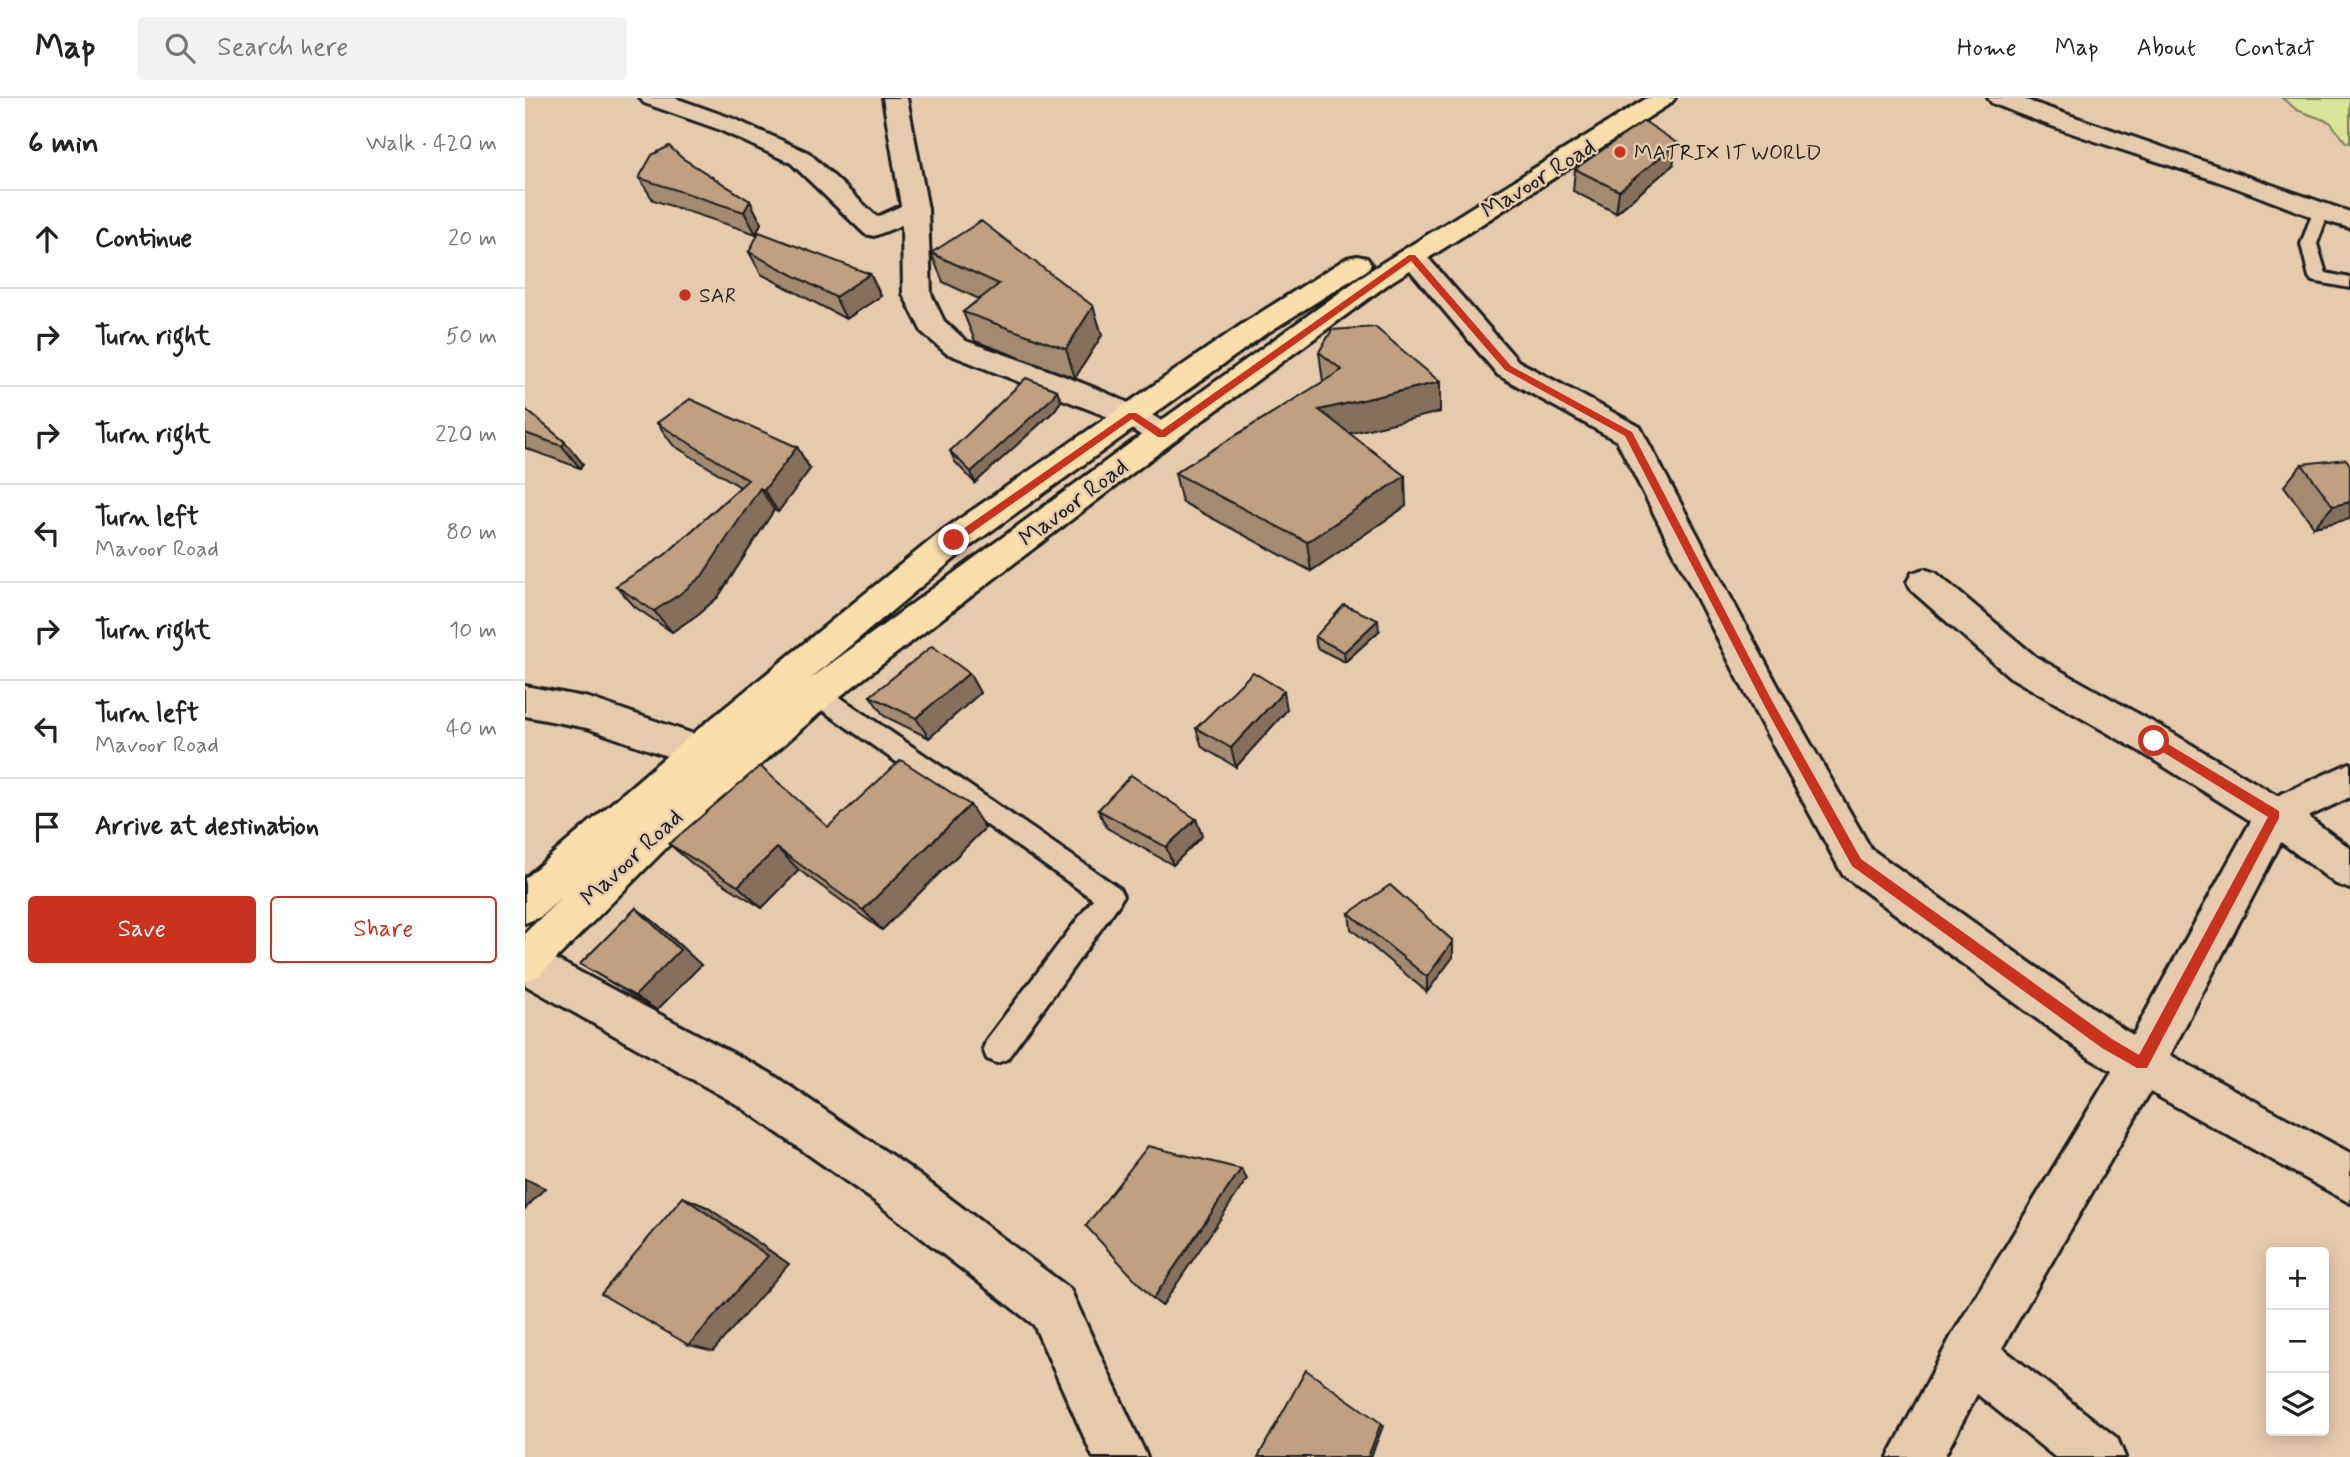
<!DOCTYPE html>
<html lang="en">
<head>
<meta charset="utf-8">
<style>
	body { margin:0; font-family:Mynerve,sans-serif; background:#f2f2f2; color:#222 }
	.controls { position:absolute; right:21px; bottom:21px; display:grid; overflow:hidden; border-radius:7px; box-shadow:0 4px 18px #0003 }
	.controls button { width:63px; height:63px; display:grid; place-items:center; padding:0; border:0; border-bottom:2px solid #e0e0e0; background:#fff; color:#222; font:35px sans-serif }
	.stop { position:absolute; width:21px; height:21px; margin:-16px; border:5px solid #c8321e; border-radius:50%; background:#fff }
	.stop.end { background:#c8321e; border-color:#fff; box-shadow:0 2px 7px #0008 }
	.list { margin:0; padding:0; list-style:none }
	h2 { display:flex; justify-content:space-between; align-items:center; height:91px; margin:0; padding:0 28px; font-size:30px }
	h2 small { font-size:23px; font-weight:400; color:#767676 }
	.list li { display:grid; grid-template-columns:46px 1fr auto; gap:21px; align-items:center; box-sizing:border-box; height:98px; padding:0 28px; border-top:2px solid #e0e0e0 }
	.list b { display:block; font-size:26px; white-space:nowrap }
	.list p { margin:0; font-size:23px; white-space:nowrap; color:#767676 }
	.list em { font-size:23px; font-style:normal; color:#767676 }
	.actions { display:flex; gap:14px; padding:21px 28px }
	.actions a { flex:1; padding:16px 0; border:2px solid #c8321e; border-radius:7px; text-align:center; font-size:24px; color:#c8321e }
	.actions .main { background:#c8321e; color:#fff }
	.icon { flex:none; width:38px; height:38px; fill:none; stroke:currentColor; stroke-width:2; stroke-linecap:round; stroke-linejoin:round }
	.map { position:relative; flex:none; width:1825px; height:1359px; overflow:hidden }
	header { display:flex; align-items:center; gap:42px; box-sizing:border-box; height:98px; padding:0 35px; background:#fff; border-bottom:2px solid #e0e0e0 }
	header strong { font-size:33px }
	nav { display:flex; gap:38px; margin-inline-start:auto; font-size:24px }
	.search { width:490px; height:63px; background:#f2f2f2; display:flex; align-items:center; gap:18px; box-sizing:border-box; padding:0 24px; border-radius:7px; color:#767676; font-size:26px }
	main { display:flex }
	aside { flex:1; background:#fff }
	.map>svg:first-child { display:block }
	.green { fill:#d9e598; stroke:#7a805a; stroke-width:2 }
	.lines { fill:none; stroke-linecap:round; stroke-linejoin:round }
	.service-casing { stroke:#1c1c1c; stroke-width:6 }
	.minor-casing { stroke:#1c1c1c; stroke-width:6 }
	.primary-casing { stroke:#1c1c1c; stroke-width:6 }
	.service { fill:#e6caad; fill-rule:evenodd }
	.minor { fill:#e6caad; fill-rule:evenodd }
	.primary { fill:#f8deab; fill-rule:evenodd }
	.wall { fill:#a48a71; stroke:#1c1c1c; stroke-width:2 }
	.shaded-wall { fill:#86705c; stroke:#1c1c1c; stroke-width:2 }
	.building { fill:#bfa083; stroke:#1c1c1c; stroke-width:2 }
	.route { fill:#c8321e }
	.poi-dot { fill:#c8321e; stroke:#e6caad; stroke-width:2.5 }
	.labels { text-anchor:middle; stroke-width:5; stroke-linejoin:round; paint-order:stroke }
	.far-poi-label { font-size:21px; fill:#1c1c1c; stroke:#e6caad; text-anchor:start }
	.street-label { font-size:24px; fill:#1c1c1c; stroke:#e6caad }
</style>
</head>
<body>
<header>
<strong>Map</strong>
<div class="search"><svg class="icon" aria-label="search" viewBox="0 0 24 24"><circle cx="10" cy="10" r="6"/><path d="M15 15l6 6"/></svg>Search here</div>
<nav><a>Home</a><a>Map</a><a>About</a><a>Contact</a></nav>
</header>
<main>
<aside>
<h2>6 min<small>Walk · 420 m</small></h2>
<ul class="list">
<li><svg class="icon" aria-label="ahead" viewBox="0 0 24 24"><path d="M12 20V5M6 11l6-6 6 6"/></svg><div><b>Continue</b></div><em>20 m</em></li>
<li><svg class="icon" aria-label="right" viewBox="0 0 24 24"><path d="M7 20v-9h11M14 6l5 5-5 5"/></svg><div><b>Turn right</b></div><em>50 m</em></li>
<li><svg class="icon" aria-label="right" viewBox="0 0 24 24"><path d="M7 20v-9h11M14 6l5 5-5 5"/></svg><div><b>Turn right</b></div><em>220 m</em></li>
<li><svg class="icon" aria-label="left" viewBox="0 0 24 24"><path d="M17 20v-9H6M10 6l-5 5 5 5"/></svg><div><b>Turn left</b><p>Mavoor Road</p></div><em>80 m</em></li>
<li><svg class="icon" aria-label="right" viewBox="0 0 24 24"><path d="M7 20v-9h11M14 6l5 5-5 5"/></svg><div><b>Turn right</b></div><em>10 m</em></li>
<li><svg class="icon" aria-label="left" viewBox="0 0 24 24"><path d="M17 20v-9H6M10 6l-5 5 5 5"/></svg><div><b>Turn left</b><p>Mavoor Road</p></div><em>40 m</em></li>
<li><svg class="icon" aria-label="arrive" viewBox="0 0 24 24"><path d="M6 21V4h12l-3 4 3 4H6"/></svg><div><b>Arrive at destination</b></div></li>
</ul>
<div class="actions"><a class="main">Save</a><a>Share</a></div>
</aside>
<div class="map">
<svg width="1825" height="1359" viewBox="0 0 1825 1359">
	<rect width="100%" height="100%" fill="#e6caad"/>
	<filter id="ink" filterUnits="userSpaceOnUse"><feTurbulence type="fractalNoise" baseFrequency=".0143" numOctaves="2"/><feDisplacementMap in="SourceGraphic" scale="14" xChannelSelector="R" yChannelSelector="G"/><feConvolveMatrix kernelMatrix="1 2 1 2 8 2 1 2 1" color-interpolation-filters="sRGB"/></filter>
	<g filter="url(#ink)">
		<path class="green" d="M1757,0H1825V45L1821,44L1805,24L1772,12Z"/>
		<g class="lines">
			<defs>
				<path id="service" d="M1795,111L1803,116L1792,146L1801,175L1825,180V190L1787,183L1784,179L1776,146L1787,116Z
					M292,587L300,589L594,790L598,798L594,806L482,961L472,965L462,961L458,951L462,941L568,801L284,603L280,596L284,589Z"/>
				<path id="minor" d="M115,0H150L209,21L284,55L352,119L376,108L358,0H382L403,111L406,196L419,223L441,243C482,258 634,307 652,337L648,344L637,347L626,344L596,324L421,255L397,234L378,196L377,127L349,138L340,136L266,65L193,31L119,5Z
					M1463,0H1495L1825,114V130C1778,118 1735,97 1689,82C1615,57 1539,35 1467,5Z
					M887,151L897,153L993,263L1115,329L1256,594L1346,751L1598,931L1608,937L1726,723L1616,654L1485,579L1387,493L1382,484L1387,475L1399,471L1411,475L1511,559L1642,632L1752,698L1825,665V699L1783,719L1825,750V791L1811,786L1756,744L1645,957L1825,1055V1105L1625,994L1477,1250L1592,1340L1600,1359H1530L1452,1296L1419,1359H1363L1426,1239L1587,973L1566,961L1318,777L1230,614L1092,343L973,277L874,159L877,153Z
					M0,588L64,600L186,642L192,653L186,664L173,669L62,630L0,618Z
					M0,845L245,975L382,1068L545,1191L622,1359H568L509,1227L348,1102L213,1007L0,887Z"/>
				<path id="primary" d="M1122,0H1150L1146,5L866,184L648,344L305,606L143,748L15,877L0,883V835L37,799L15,819L0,825V780L160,642L417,433L719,225L822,160L832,158L842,160L846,166L842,172L739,237L441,451L285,581L626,330L846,172Z"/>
			</defs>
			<use href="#service" class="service-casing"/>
			<use href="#minor" class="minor-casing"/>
			<use href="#primary" class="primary-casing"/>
			<use href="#service" class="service"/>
			<use href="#minor" class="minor"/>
			<use href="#primary" class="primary"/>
		</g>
		<path class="wall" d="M157,60L225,103L236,125L231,136L128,102L114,80Z
			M1148,67L1091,115L1048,93L1050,71Z
			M224,154L345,176L356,198L321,221L236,176Z
			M406,155L568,208L577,237L550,280L450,243L438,214L454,201L418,184Z
			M794,254L915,284V314L824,335L881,408L786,473L657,404L650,375L798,284Z
			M532,292L536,303L529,313L450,385L430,364L425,353Z
			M0,311L40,344L58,366L55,370L0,350Z
			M132,325L272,349L285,371L253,414L249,412L193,499L172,517L147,534L110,509L91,488L140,457L215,389L148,347Z
			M1777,366L1825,421L1789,429L1759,388Z
			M854,533L820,564L792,550L790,539Z
			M444,575L455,595L404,640L359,618L345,598Z
			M762,612L711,669L677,649L671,630Z
			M573,712L671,721L677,738L648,767L582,730Z
			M303,729L460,730L357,832L274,772L237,810L170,768L144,746Z
			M111,810L132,826L176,867L132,912L55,866Z
			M824,815L928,843V859L902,894L826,831Z"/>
		<path class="shaded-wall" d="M1152,45L1148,67L1091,115L1094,93Z
			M225,103L236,125L231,136L219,114Z
			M345,176L356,198L321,221L310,199Z
			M568,208L577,237L550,280L541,251Z
			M915,284V314L797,342L794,312Z
			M532,292L536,303L529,313L450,385L446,374Z
			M40,344L58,366L55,370L37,348Z
			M272,349L285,371L253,414L239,392Z
			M880,378L881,408L786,473L782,444Z
			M235,390L249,412L193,499L172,517L147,534L129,513Z
			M1825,404V421L1789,429L1808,408Z
			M853,522L854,533L820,564L819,554Z
			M444,575L455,595L404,640L391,620Z
			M759,593L762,612L711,669L706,650Z
			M445,707L460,730L357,832L338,812Z
			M671,721L677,738L648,767L641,749Z
			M252,750L274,772L237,810L213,788Z
			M111,810L132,826L176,867L132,912L110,898Z
			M928,843V859L902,894V879Z
			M716,1071L722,1081L637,1208L628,1201Z
			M0,1081L20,1090L0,1111Z
			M158,1099L182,1109L264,1166L188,1253L164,1247Z
			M856,1325L858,1328L846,1359H843Z"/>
		<path class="building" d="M1119,23L1152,45L1094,93L1050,71Z
			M144,48L157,60L225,103L219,114L114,80L127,57Z
			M456,123L568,208L541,251L438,214L474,186L406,155Z
			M234,134L345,176L310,199L224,154Z
			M850,229L915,284L794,312L880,378L782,444L650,375L817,272L794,254L807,232Z
			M501,280L532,292L525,302L446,374L425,353Z
			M165,301L272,349L239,392L235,390L177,478L155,496L129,513L91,488L140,457L223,382L132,325Z
			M0,311L40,344L37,348L0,335Z
			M1821,361L1825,367V404L1808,408L1777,366Z
			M819,507L853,522L819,554L790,539Z
			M407,548L444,575L391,620L345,598Z
			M728,574L759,593L706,650L671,630Z
			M376,662L445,707L338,812L252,750L213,788L144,746L235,668L303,729Z
			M606,677L671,721L641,749L573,712Z
			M865,787L928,843L902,879L824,815Z
			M111,810L155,852L110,898L55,866Z
			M623,1048L716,1071L628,1201L561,1128Z
			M158,1099L243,1158L164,1247L76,1196Z
			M781,1272L856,1325L843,1359H733Z"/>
	</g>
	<path class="route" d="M884,157H890L986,268L1107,334L1246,601L1336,761L1587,941L1614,957L1743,719L1625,646V640H1633L1754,713V720L1622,970H1612L1577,950L1327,768L1239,607L1100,338L980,272L886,163L640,339H633L607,321L432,445H425V440L604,315H611L637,332Z"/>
	<g class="poi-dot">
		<circle cx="1095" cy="54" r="7"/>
		<circle cx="160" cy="197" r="7"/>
	</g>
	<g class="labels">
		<g class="far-poi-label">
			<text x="1109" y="61">MATRIX IT WORLD</text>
			<text x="174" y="204">SAR</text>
		</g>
		<g class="street-label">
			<text transform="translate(1013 80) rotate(-32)" y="8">Mavoor Road</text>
			<text transform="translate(548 404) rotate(-37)" y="8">Mavoor Road</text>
			<text transform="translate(106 759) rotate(-43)" y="8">Mavoor Road</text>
		</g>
	</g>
</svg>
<div class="controls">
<button>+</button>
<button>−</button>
<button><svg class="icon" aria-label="layers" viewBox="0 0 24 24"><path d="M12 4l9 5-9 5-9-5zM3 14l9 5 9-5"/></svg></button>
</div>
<div class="stop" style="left:1629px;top:643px"></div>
<div class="stop end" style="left:429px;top:442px"></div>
</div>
</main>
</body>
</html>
